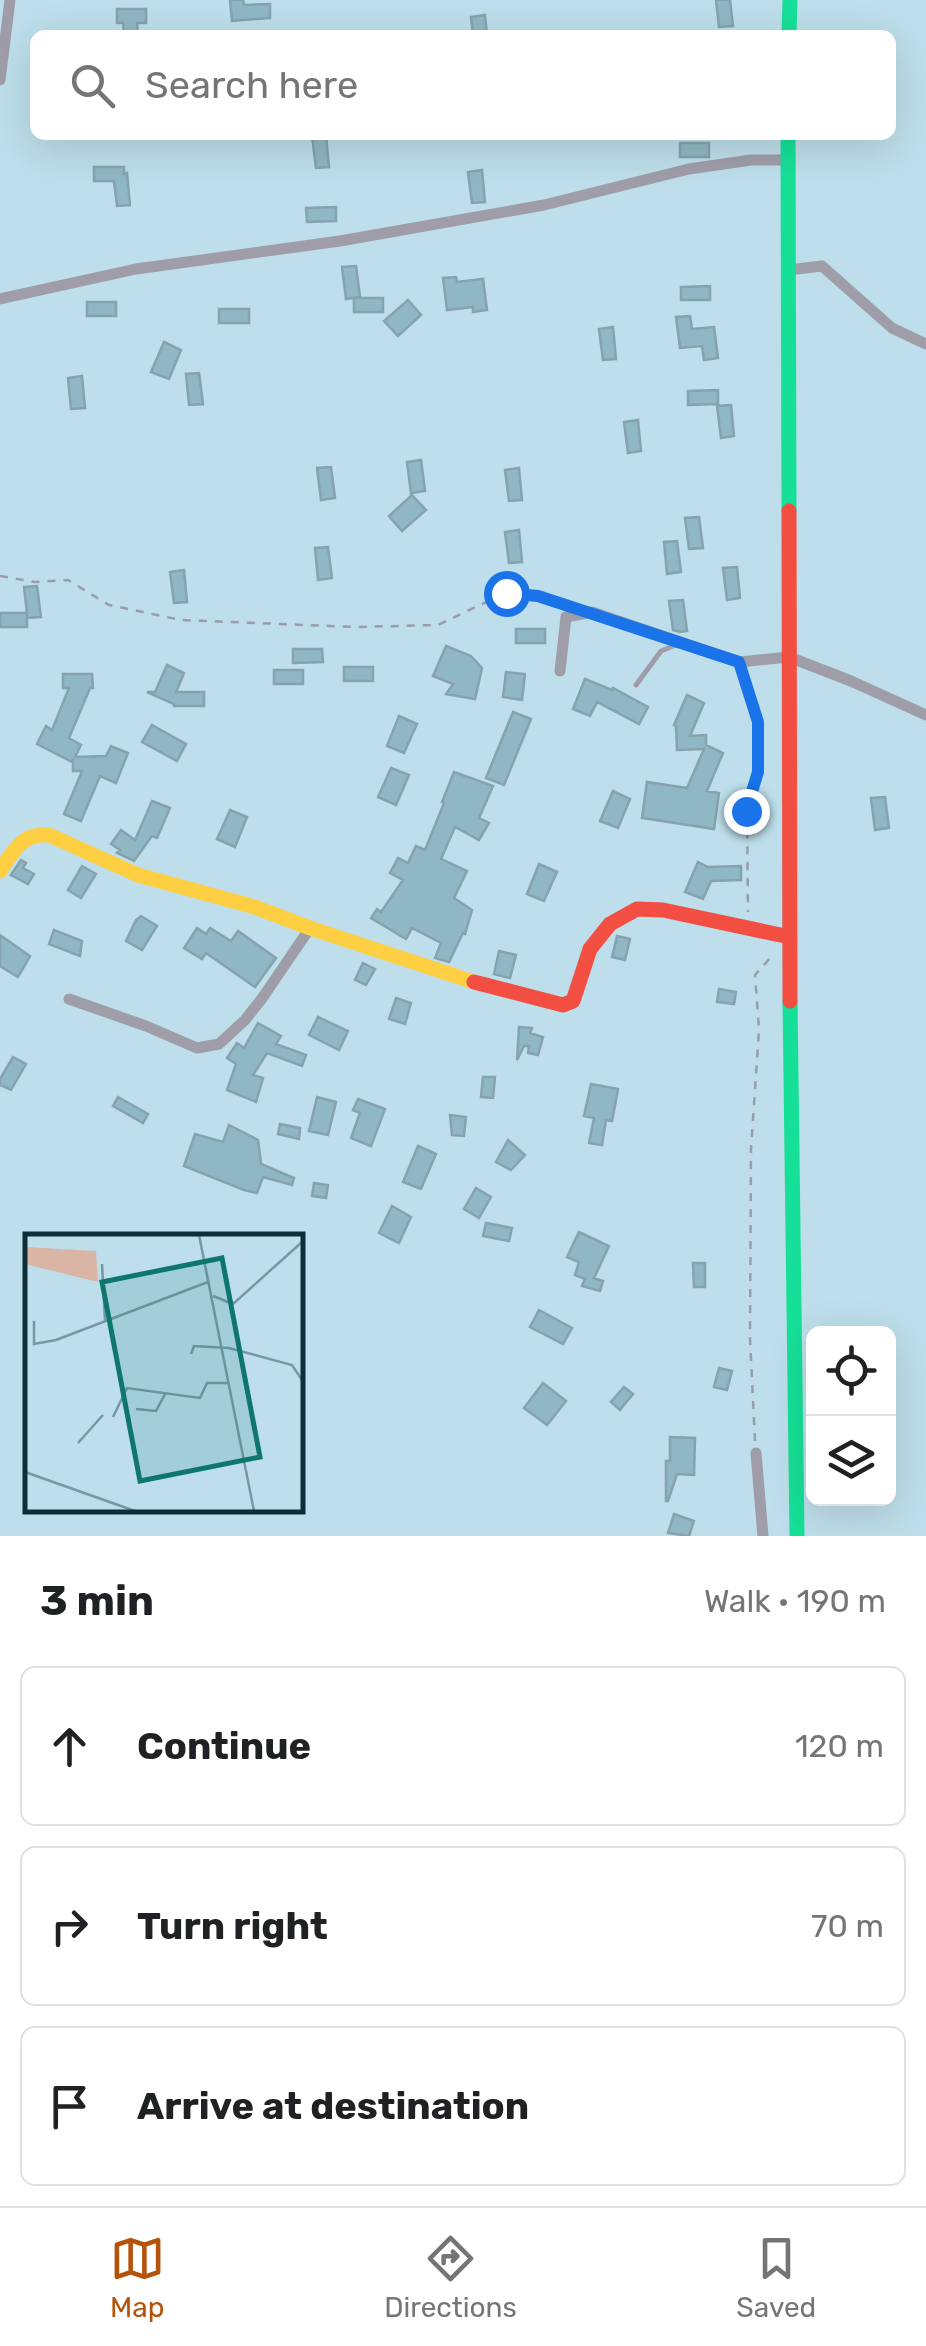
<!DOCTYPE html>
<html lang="en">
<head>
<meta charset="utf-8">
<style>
	body { margin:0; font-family:Rubik,sans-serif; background:#f6f6f6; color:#202124 }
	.controls { position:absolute; right:30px; bottom:30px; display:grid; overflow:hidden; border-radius:15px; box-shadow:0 10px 40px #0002 }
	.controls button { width:90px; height:90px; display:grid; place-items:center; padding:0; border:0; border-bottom:2px solid #e0e0e0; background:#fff; color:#202124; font:50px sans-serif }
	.stop { position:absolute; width:30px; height:30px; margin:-22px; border:8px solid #1a73e8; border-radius:50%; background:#fff }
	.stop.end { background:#1a73e8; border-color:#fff; box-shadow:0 2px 10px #0008 }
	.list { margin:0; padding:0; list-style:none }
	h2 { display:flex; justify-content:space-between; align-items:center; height:130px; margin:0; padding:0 40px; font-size:42px }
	h2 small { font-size:32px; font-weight:400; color:#757577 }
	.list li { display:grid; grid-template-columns:65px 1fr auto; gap:30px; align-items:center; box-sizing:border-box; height:160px; margin:0 20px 20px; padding:0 20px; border:2px solid #e0e0e0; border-radius:15px }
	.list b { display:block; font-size:38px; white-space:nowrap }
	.list em { font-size:32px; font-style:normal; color:#757577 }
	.icon { flex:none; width:55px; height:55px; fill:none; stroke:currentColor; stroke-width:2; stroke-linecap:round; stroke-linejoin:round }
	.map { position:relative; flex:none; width:926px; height:1536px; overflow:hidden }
	.search { position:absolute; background:#fff; box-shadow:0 10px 40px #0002; left:30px; right:30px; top:30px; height:110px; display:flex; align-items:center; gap:25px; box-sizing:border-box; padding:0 35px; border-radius:15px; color:#757577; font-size:38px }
	.sheet { height:670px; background:#fff }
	nav { display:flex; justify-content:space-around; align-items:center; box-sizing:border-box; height:140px; border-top:2px solid #e0e0e0; background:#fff; font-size:28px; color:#757577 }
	nav a { display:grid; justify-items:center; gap:5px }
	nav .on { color:#b45309 }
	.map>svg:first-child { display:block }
	.building { fill:#90b7c4; stroke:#85a3ad; stroke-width:2.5 }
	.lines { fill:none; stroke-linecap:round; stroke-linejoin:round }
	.path { stroke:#989ea8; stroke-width:2.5; stroke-dasharray:8 8; stroke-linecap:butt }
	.lane { stroke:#9f9da8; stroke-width:5 }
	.street { stroke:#9f9da8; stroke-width:11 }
	.fast { stroke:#16e098; stroke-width:15 }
	.slow { stroke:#ffcf43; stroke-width:15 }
	.jam { stroke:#f24e42; stroke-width:15 }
	.route { stroke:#1a73e8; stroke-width:12 }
	.inset-road { fill:none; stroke:#7798a3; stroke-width:2.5 }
	.view { fill:#0f766e; fill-opacity:0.15; stroke:#0f766e; stroke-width:5 }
	.inset-edge { fill:none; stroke:#0d2e39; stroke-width:5 }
</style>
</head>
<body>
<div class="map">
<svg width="926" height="1536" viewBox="0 0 926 1536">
	<rect width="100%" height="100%" fill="#bddeea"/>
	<path class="building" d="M230,0H243L244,5L270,4V18L232,21Z
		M716,0H730L733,26L719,27Z
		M117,9H146V23H137L138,35H124L123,23H117Z
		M485,15L487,35H473L471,17Z
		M326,135L329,167L316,168L312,136Z
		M680,143H709V157H680Z
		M94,167H124V174L127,173L130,205L117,206L114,181H94Z
		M482,170L485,202L472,203L468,172Z
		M336,207V221L307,222L306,208Z
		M356,266L360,297L346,299L342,267Z
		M456,277L457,282L483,279L487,310L473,312V307L447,310L443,278Z
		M710,286V300H681V287Z
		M354,298H383V312H354Z
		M408,300L421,315L398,336L384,321Z
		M87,302H116V316H87Z
		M219,309H249V323H219Z
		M690,316L692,329L714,327L718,358L704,360L702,346L680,348L676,317Z
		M613,327L616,359L603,360L599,329Z
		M164,342L181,350L169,379L151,372Z
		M199,373L203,404L189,405L186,374Z
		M82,376L85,408L71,409L68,378Z
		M718,390V404L688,405V391Z
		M731,405L734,436L721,438L717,406Z
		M638,420L641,451L628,453L624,422Z
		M421,460L425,491L411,493L407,462Z
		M331,467L335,498L321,500L317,468Z
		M519,468L522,500L509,501L505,470Z
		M412,495L426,510L402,531L389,516Z
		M699,517L703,548L689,549L685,518Z
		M519,530L522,562L509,563L505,532Z
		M677,541L681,572L667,574L664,542Z
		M328,547L332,578L318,580L315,548Z
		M737,567L740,598L727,600L723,568Z
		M184,570L187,602L174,603L170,572Z
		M37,586L41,617L27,618V614V627H0V613H27L24,587Z
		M683,600L687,631L680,632L673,630L669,601Z
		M516,629H545V643H516Z
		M446,646L471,656L482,668L475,699L446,694L453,684L433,676Z
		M293,649H322L323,662L293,663Z
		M167,665L184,673L176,692H204V706H174V704L147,692H155Z
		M344,667H373V681H344Z
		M274,670H303V684H274Z
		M506,672L525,674L522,700L503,697Z
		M63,674H92L93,688H90L69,738L81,745L75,757L106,756L111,746L128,753L116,783L100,776L81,821L64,814L82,771H73V759L72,762L37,744L46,726L52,730L69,688H63Z
		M585,679L612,690L613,688L648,707L639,724L597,702L590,716L573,709Z
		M687,695L704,703L690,736L706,735V745L723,753L707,791L719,793L714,829L642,818L647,782L687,788L704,749L677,750L676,726L674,725Z
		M513,712L531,719L504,785L486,778Z
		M399,716L417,724L404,753L387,746Z
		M152,725L186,744L177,761L142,742Z
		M391,768L409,775L396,805L378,797Z
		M454,772L493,786L479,818L489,823L479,840L455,827L441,859L467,871L454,898L472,910L465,934L463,933L449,962L435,958L441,943L412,928L406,939L371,918L377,909L381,912L403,880L390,873L398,858L408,863L416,846L425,850L444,803L442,802Z
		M613,791L630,799L618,828L600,821Z
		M885,797L889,828L875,830L871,798Z
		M152,801L170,808L157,838L152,836L134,861L117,853L120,850L111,844L121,830L135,840Z
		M230,810L247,817L235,847L217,839Z
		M21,860L26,863L23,868L34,874L28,884L11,875Z
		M698,862L708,867L741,866V880L711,881L703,899L685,892Z
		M539,864L557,872L544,901L527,894Z
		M82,866L96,874L81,898L68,890Z
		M141,916L157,926L142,950L126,941L136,920Z
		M197,928L206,934L210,928L231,941L238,931L276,958L255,987L206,953L202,959L184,948Z
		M54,930L82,941L80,956L49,944Z
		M0,935L30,956L18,977L0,966Z
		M617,936L630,939L625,960L612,957Z
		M499,951L516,955L510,978L494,974Z
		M363,963L375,969L366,985L355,980Z
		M719,989L736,992L734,1004L717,1002Z
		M396,998L411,1003L405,1024L389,1019Z
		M318,1017L348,1031L339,1050L309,1035Z
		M258,1023L281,1036L276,1044L306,1055L302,1066L267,1053L253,1075L263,1078L256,1102L227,1090L236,1064L227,1058L237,1043L244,1048Z
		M519,1027L532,1028L530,1033L543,1037L538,1055L528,1053L529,1046H524L517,1060Z
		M13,1057L26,1064L11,1090L0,1085V1079Z
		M483,1077H495L493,1098L481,1097Z
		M591,1084L618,1089L612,1121L606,1120L602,1145L589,1143L594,1118L584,1116Z
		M118,1097L148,1114L143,1123L113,1106Z
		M317,1097L336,1102L328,1135L309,1131Z
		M358,1099L385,1109L371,1146L351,1138L360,1113L353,1110Z
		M450,1115L466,1117L464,1136L452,1135Z
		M280,1124L300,1128L299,1139L278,1134Z
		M229,1125L258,1140L261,1164L294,1178L292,1185L263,1177L257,1193L244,1190L184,1166L195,1134L223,1142Z
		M508,1140L525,1155L511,1170L496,1162Z
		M418,1146L436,1154L421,1189L403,1182Z
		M314,1183L328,1185L326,1198L312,1196Z
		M476,1188L491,1197L479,1218L464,1209Z
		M392,1206L411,1217L399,1243L379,1233Z
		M486,1223L512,1228L509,1241L483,1236Z
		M579,1232L609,1246L594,1278L603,1281L600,1291L582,1286L585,1279L575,1275L579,1262L567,1257Z
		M693,1263H705V1287H694Z
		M539,1310L572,1328L563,1344L530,1327Z
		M719,1368L732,1371L727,1390L714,1387Z
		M543,1383L566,1401L547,1425L524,1408Z
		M624,1387L633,1394L620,1410L611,1402Z
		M670,1437L695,1438L694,1475L677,1474L668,1501H666V1461H670Z
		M674,1514L694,1521L689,1536L668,1533Z"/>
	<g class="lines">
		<path class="path" d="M0,576L35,582L68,580L109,605L181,620L355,627L438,625L505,593L537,596L562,603
			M743,674L758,722V772L747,811L748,912
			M755,1441L750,1338L751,1149L759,1030L755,975L772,956"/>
		<path class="lane" d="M636,685L661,651L678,644"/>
		<path class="street" d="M0,80L10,0
			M788,270L822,266L892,328L926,344
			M0,299L136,269L340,241L544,205L689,169L751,160H787
			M560,671L566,617L592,612L739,662L789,657L851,681L926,715
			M69,999L146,1026L197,1048L219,1044L245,1020L263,997L310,928
			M756,1453L763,1536"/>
		<path class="fast" d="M789,35L790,0
			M788,135L789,511
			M790,1001L797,1536"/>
		<path class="slow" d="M0,871C13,851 23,832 49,835L138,875L255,907L310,928L474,982"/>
		<path class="jam" d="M789,511L790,1001
			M474,982L563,1005L573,1001L590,949L610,924L637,909L663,910L790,937"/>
	</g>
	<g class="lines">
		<path class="route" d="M506,593L538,596L739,662L758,722V772L746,811"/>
	</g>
	<g transform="translate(25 1234)">
		<rect width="278" height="278" fill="#bddeea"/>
		<path d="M0,13L71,17L73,48L0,30Z" fill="#dab5a6"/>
		<path class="inset-road" d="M174,1L229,277M77,30L80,87M188,62L208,70L277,8M9,87V110L31,106L183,48M166,120L169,112L204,114L267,131L277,146M111,175L131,177L140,160M88,183L102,154L175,164L182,149H203M53,209L78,181M0,238L110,277"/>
		<path class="view" d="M197,24L235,223L115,247L77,48Z"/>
		<rect width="278" height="278" class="inset-edge"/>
	</g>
</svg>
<div class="controls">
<button><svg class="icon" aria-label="locate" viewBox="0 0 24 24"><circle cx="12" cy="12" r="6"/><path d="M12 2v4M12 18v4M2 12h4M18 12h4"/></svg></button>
<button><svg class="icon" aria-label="layers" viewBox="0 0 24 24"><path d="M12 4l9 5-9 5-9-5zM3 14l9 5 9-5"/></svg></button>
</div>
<div class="stop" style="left:506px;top:593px"></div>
<div class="stop end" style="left:746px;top:811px"></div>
<div class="search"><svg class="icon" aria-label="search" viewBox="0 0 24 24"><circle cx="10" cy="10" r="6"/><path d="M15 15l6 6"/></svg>Search here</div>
</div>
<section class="sheet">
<h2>3 min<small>Walk · 190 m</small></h2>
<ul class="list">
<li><svg class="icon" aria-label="ahead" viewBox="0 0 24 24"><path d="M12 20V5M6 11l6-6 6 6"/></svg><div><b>Continue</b></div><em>120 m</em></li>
<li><svg class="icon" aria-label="right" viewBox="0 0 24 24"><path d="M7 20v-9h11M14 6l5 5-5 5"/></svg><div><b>Turn right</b></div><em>70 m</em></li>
<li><svg class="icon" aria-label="arrive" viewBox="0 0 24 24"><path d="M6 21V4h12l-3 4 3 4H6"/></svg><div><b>Arrive at destination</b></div></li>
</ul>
</section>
<nav>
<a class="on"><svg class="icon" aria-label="map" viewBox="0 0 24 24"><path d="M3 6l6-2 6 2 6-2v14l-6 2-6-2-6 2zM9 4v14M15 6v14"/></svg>Map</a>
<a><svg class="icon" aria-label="directions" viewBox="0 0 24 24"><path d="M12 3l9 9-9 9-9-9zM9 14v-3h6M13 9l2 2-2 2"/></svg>Directions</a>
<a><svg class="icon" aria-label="saved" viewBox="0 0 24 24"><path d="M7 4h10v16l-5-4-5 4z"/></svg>Saved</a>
</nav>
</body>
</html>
